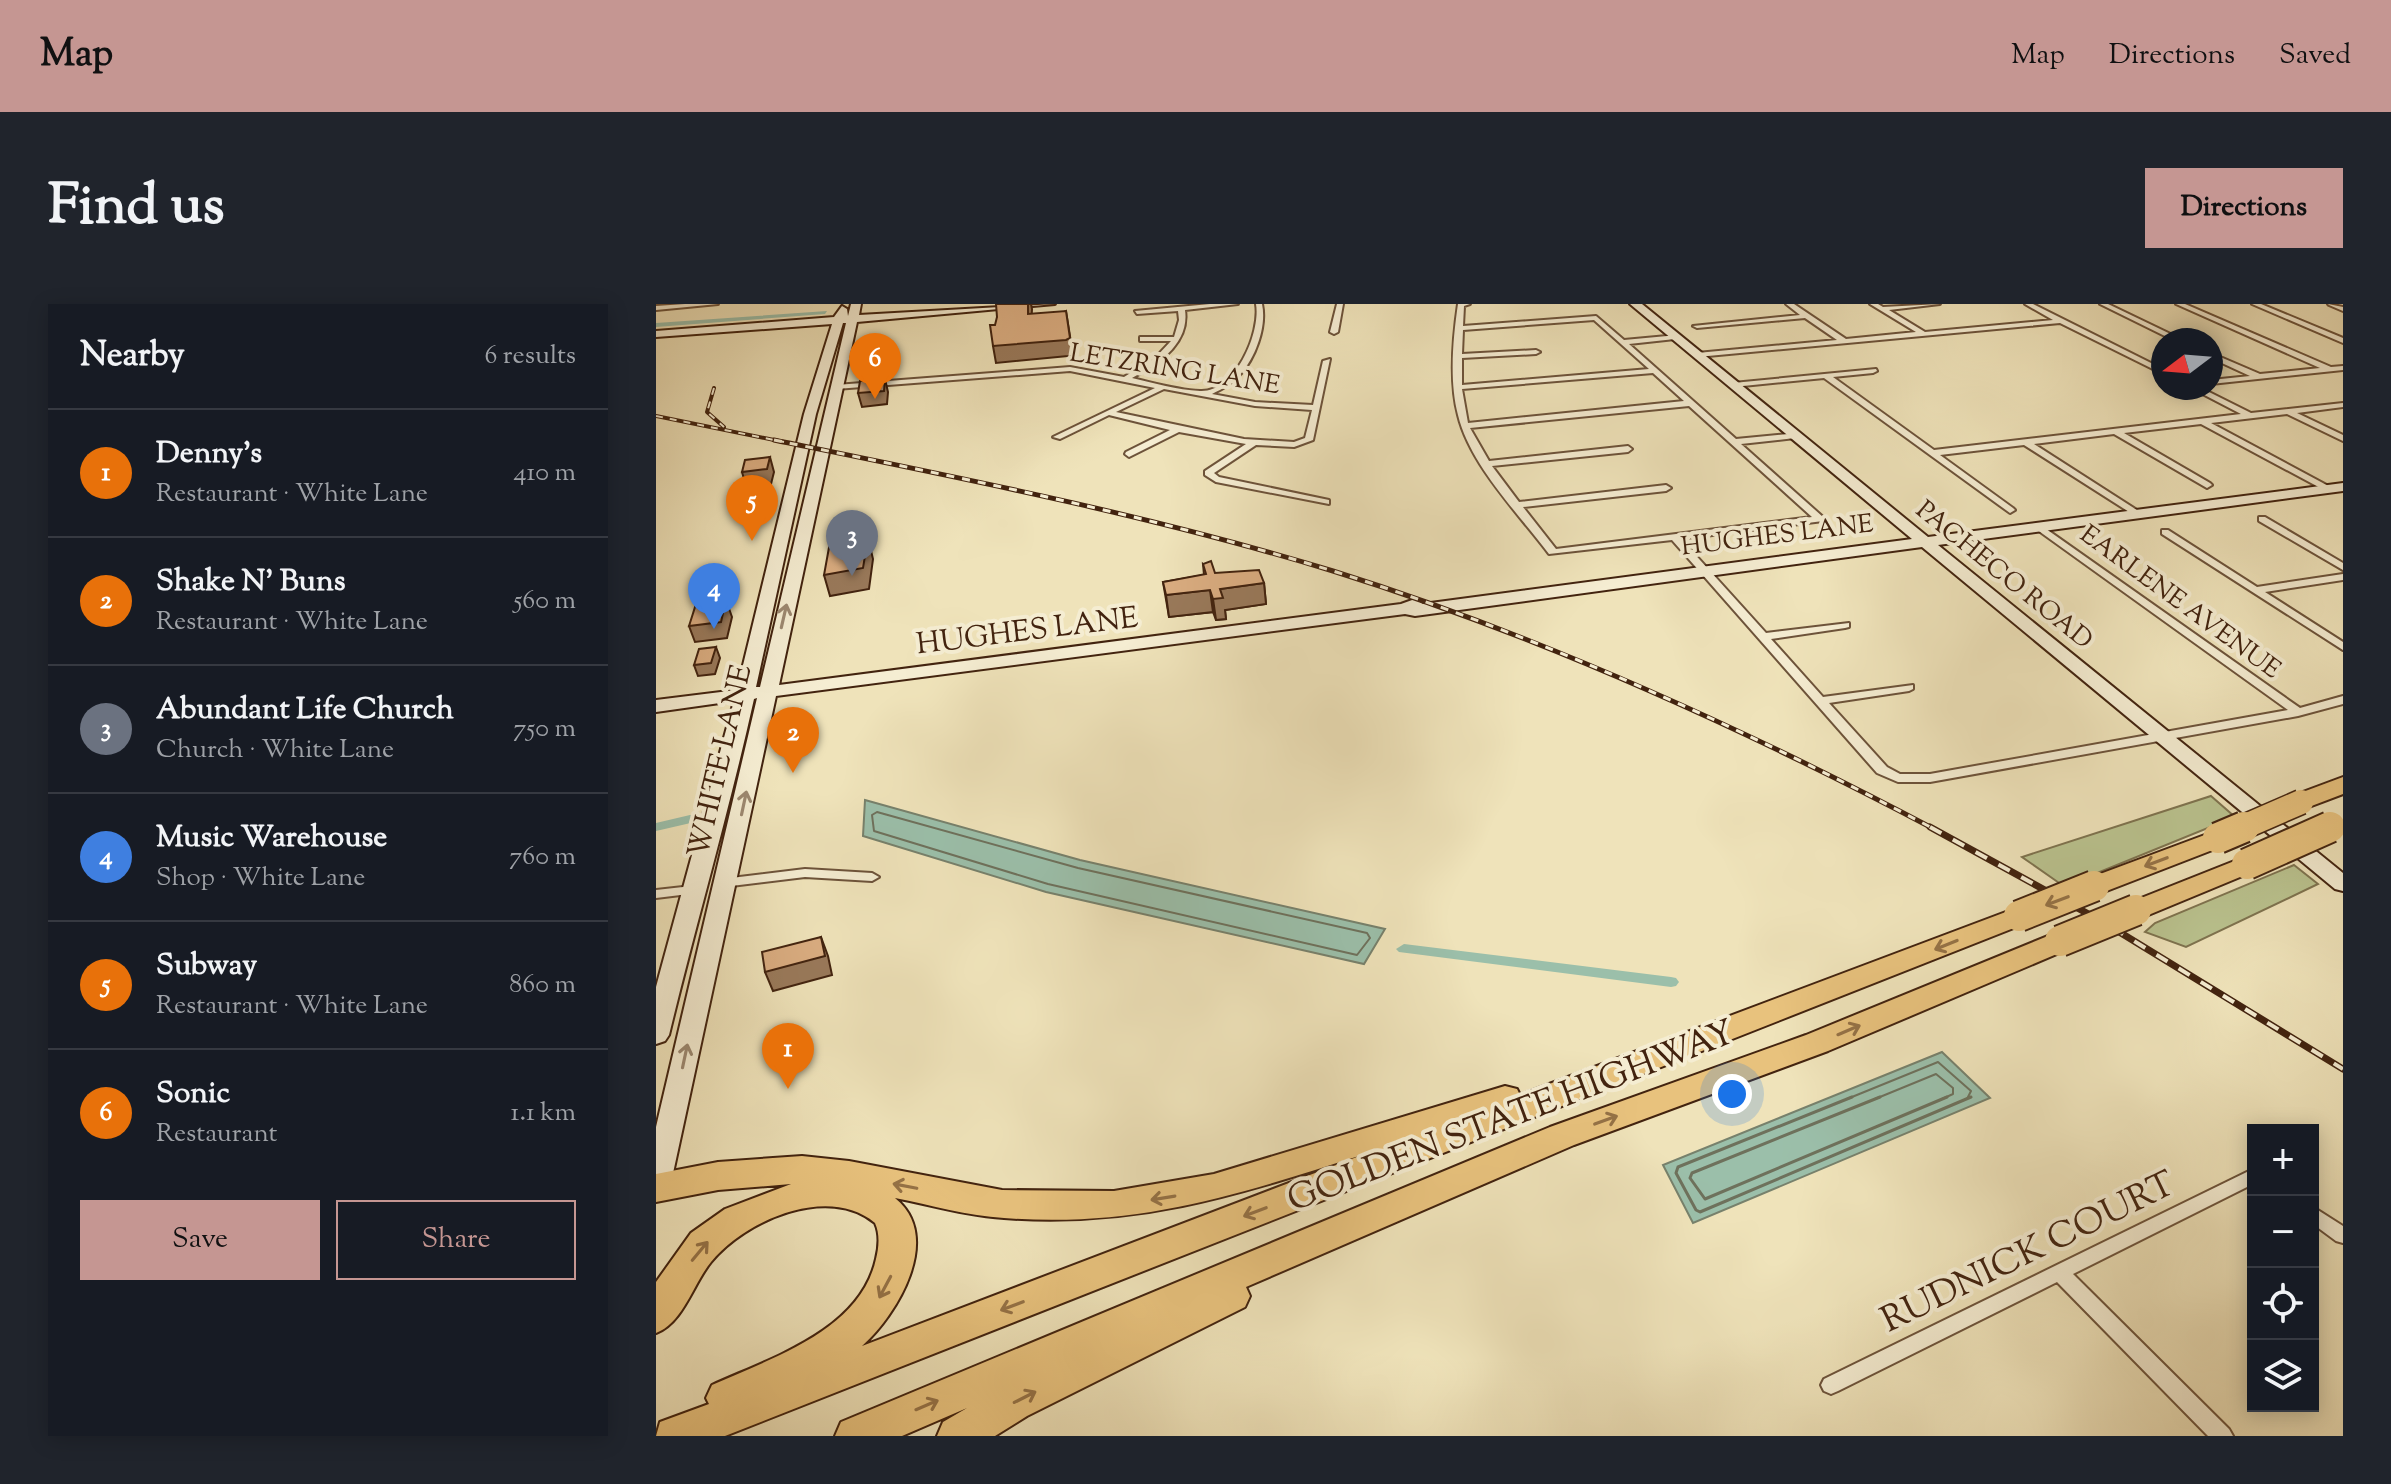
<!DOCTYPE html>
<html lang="en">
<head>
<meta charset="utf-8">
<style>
	body { margin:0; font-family:"Sorts Mill Goudy",serif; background:#20242c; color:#f1f3f6 }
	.controls { position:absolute; right:24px; bottom:24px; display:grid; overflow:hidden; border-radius:0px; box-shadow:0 4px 20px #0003 }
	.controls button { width:72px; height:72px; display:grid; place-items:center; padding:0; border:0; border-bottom:2px solid #363941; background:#171b24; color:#f1f3f6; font:40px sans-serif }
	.compass { position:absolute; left:1495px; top:24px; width:72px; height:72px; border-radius:50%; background:#171b24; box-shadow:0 4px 20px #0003; rotate:254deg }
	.you { position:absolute; left:1076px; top:790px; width:28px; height:28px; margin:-20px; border:6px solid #fff; border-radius:50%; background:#1a73e8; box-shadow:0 0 0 12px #1a73e833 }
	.badge { display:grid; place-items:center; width:52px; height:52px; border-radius:50%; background:#c59692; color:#fff; font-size:26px; font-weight:700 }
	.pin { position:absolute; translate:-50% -66px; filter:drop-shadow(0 2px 4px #0008) }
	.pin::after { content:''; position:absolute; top:42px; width:28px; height:24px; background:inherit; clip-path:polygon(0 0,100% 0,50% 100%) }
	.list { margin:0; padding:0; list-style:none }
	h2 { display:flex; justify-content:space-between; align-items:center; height:104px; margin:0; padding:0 32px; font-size:34px }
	h2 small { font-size:26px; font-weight:400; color:#9ea1a6 }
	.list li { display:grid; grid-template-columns:52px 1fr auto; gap:24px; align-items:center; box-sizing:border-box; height:128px; padding:0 32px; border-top:2px solid #363941 }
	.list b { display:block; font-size:30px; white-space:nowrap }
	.list p { margin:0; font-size:26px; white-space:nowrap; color:#9ea1a6 }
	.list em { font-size:26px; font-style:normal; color:#9ea1a6 }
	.actions { display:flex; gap:16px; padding:24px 32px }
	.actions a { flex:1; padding:18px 0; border:2px solid #c59692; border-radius:0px; text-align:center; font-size:28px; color:#c59692 }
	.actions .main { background:#c59692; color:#111 }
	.icon { flex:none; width:44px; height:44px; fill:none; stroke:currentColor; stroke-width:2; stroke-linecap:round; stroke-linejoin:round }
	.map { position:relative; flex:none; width:1687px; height:1132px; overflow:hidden; border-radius:0px }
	header { display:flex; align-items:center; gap:48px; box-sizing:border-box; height:112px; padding:0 40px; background:#c59692; color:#111 }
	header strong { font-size:38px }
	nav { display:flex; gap:44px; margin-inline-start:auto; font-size:28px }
	.intro { display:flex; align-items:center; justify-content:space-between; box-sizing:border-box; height:192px; padding:0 48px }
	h1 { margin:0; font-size:56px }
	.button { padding:20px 36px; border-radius:0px; background:#c59692; color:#111; font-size:28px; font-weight:700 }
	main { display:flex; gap:48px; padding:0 48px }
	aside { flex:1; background:#171b24; border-radius:0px; box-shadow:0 4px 20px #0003 }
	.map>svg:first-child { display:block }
	.green { fill:#bac38f; stroke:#7e734f; stroke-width:2 }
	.water { fill:#9bbfaa; stroke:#77816c; stroke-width:2 }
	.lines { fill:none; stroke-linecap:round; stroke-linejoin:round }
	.shore-far1 { stroke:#6e715c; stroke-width:2 }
	.shore { stroke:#6e715c; stroke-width:3 }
	.canal { fill:#9bbfaa; fill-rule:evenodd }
	.street-casing { stroke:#6d533a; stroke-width:4 }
	.secondary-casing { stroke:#42230f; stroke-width:4 }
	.highway-casing { stroke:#42230f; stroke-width:4 }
	.street { fill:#f5edd2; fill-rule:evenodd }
	.secondary { fill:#f5edd2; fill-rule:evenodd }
	.highway { fill:#e8c27d; fill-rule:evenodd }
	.rail-far2-casing { stroke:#42230f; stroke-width:4 }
	.rail-far1-casing { stroke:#42230f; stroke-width:5 }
	.rail-casing { stroke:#42230f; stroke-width:7 }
	.rail-far2 { stroke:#f5edd2; stroke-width:2; stroke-dasharray:7; stroke-linecap:butt }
	.rail-far1 { stroke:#f5edd2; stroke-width:3; stroke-dasharray:8; stroke-linecap:butt }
	.rail { stroke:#f5edd2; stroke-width:4; stroke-dasharray:13; stroke-linecap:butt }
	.highway-bridge-far1-casing { stroke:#42230f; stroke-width:27; stroke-linecap:butt }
	.highway-bridge-casing { stroke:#42230f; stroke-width:34; stroke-linecap:butt }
	.highway-bridge-far1 { stroke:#e8c27d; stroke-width:24 }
	.highway-bridge { stroke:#e8c27d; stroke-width:30 }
	.wall { fill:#bb956f; stroke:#42230f; stroke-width:2 }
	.shaded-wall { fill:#99795a; stroke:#42230f; stroke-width:2 }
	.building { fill:#daad81; stroke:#42230f; stroke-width:2 }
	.oneway { stroke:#9c8870 }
	.oneway2 { stroke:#957246 }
	.labels { text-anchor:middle; stroke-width:8; stroke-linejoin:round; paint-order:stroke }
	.far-street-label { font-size:26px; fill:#42230f; stroke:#f5edd2 }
	.street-label { font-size:30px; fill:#42230f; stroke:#f5edd2 }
	.near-street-label { font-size:36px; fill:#42230f; stroke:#f5edd2 }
</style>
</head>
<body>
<header>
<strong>Map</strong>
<nav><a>Map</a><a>Directions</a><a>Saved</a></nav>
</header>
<div class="intro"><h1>Find us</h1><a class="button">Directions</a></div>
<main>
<aside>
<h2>Nearby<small>6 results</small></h2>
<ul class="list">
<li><span class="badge" style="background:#e8710a">1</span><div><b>Denny's</b><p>Restaurant · White Lane</p></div><em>410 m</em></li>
<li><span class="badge" style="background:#e8710a">2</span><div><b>Shake N' Buns</b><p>Restaurant · White Lane</p></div><em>560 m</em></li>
<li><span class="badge" style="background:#6b7280">3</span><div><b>Abundant Life Church</b><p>Church · White Lane</p></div><em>750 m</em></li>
<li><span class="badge" style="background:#3f7fe0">4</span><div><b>Music Warehouse</b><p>Shop · White Lane</p></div><em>760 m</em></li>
<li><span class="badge" style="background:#e8710a">5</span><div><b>Subway</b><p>Restaurant · White Lane</p></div><em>860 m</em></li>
<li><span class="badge" style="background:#e8710a">6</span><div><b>Sonic</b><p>Restaurant</p></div><em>1.1 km</em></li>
</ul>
<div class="actions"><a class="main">Save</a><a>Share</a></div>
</aside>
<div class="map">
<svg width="1687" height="1132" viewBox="0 0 1687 1132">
	<rect width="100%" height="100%" fill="#efe3ba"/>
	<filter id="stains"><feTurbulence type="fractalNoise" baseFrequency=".0025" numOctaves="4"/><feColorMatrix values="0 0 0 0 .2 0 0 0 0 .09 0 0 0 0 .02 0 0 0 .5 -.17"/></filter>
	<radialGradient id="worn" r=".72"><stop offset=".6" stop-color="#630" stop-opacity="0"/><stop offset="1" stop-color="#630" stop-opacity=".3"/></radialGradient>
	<path class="green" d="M1555,492L1579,513L1424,576L1406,581L1366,553Z
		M1638,561L1662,580L1530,643L1489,628L1499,619Z"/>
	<path class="water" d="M209,496L424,556L729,625L708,660L390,588L207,532Z
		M1286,748L1334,794L1037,919L1007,861Z"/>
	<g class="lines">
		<path class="shore-far1" d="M221,508L422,564L711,629L714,634L701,651L392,580L218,527L216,511Z
			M1191,795L1282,758L1315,787L1311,795
			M1219,795L1280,770L1297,784V790L1286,795"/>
		<path class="shore" d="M1196,793L1022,863L1020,869L1040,906L1044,908L1315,793
			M1224,793L1036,869L1034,874L1049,895L1291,793"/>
		<path class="canal" d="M171,7L169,10L0,23V19Z
			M34,511L39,512L41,515L39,518L0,527V519Z
			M748,640L1015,673L1020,674L1023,678L1020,682L1015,683L743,648L740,645Z"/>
		<defs>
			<path id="street" d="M29,0H62L0,6V2Z
				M554,0H582L529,6C534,39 502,61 476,74C498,79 521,86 544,87C579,89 605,29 600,0H606C611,23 599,55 583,72C576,80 566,85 556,90L599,98L657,101L667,57L674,55L657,136L638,143L600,141L558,169L563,173L673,196V200L560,178L549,171V167L590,140L523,128L473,153L469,150L470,148L514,126L453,111L404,135L397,133L499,84L414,67L180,85L176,83L180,81L414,63L468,73L499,54L515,37H484V33H518L523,16L522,7L481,10L479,7ZM508,85L599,102L656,106L649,134L638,138L588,135L460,108Z
				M681,0H687L682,28L678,30L674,28Z
				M802,0H814L808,2L807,22L940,12L968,36L1022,31L1019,35L973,40L1080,135L1142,129V133L1139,134L1085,140L1167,213V217L1025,235L1110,329L1193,319V323L1189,324L1115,335L1167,393L1257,381V385L1253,387L1173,399L1231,463L1244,470H1274L1632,406L1380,225V221L1383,220L1644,404L1687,392V400L1642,412L1274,478H1242L1221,469L1016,236L893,250C863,210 814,161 802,111C793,77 797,34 802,0ZM938,16L993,65L806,81V54L880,50L884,48L880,46L806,50L807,26ZM997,69L1028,97L812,119L806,85ZM1033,102L1156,213L900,245L867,203L1010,187L1015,184L1010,181L863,198L836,162L972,148L976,145L972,142L833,157L814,124Z
				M1130,0H1138L1190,35L1260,28L1214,0H1222L1227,3L1284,0L1233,6L1269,28L1397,16L1369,0H1377L1507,65V70L1404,19L1041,53L1037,51L1041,49L1181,36L1149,14L1041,24L1037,22L1144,11Z
				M1444,0H1452L1527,36H1517Z
				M1520,0H1529L1675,63L1687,62V66L1555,80V76L1594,72L1555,54V49L1604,70L1664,64Z
				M1596,0H1605L1687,34V39Z
				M1672,0L1687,3V7L1673,1Z
				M1220,65L1221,67L1217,69L1177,73L1278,146L1585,110L1535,84H1545L1595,109L1687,99V103L1641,109L1687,131V137L1631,110L1555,119L1678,185L1670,187L1545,120L1468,129L1554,179L1556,181L1551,184L1458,130L1378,140L1484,208L1486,210L1481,213L1368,141L1284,151L1357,204L1359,206L1354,209L1168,74L1077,83L1073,81L1077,79Z
				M1603,213H1609L1687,259V266L1603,217Z
				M1506,226H1512L1601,283L1687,270V276L1609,288L1687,338V346L1506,230Z
				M149,565L216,569L223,573L216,577L149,573L67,583L60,579L67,575Z
				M36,582L43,586L41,589L0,594V586Z
				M1597,865V880L1417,970L1573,1125L1577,1132H1552L1401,978L1182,1087L1175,1090L1168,1087L1165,1081L1168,1075Z
				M1657,903L1687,922V939L1680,937L1657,920Z"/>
			<path id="secondary" d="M195,0H205L203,11L399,0L201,18L123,381L745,300L759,295L767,300L1256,235L974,0H986L1272,233L1687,179V187L1282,241L1687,569V587L1679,585L1266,243L759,312L749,310L120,392L14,883L10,891L0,894V823L101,394L98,395C73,508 40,619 13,731L9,737L0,740V683L78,397L0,408V396L81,386L148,110L176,20L0,33V27L178,13L186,2L191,5L192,12ZM187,19H190L104,383H100L160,110Z"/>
			<path id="highway" d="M1687,473V490L1645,506L1632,498L1636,492Z
				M1562,526L1572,528L1576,534L1572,540L1448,588H1428L1424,582L1428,576Z
				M1591,552L1601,554L1605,560L1601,566L1490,612H1470L1465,606L1470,600Z
				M1363,603L1373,606L1378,612L1373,618L69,1132H0L4,1118L53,1100L50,1094L56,1081C115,1054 204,1027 220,955C223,943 224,930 219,919C173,880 89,916 55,958C37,980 27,1019 0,1029V978L35,929L69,905L135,880L62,886L0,898V870L62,858L146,852L193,857L346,886L458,887L558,870L849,782L861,785L864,791ZM706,851L206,1042C241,1011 288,933 239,894C275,901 312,912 348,914C482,924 581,891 706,851Z
				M1404,627L1415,630L1419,637L1415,644L1172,747L918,841L590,983L594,992L589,1003L371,1112L339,1132H281L287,1118L311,1104L246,1132H179L185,1118L894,823L1150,731Z"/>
		</defs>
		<use href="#street" class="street-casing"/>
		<use href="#secondary" class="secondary-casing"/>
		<use href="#highway" class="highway-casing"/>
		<use href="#street" class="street"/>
		<use href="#secondary" class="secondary"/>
		<use href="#highway" class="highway"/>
		<defs>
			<path id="rail-far2" d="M58,84L51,108L68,123
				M0,112L128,138"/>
			<path id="rail-far1" d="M118,136C305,174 494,211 677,267C885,332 1085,423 1278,525"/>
			<path id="rail" d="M1274,523L1447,618L1687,765"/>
		</defs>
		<use href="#rail-far2" class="rail-far2-casing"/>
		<use href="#rail-far1" class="rail-far1-casing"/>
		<use href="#rail" class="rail-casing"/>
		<use href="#rail-far2" class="rail-far2"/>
		<use href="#rail-far1" class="rail-far1"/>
		<use href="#rail" class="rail"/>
		<defs>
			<path id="highway-bridge-far1" d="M1583,525L1645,498
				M1670,525L1676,522"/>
			<path id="highway-bridge" d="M1562,534L1588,523
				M1591,560L1674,523
				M1363,612L1438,582
				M1404,637L1480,606"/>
		</defs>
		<use href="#highway-bridge-far1" class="highway-bridge-far1-casing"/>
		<use href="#highway-bridge" class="highway-bridge-casing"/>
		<use href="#highway-bridge-far1" class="highway-bridge-far1"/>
		<use href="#highway-bridge" class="highway-bridge"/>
	</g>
	<path class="wall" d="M547,260L559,269L608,279L610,300L569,306L570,315L560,316L557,308L513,313L507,278L548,271Z"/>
	<path class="shaded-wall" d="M372,0H375L376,5L375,26L372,10Z
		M410,7L417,51L412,52L340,59L337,42Z
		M229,75L232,88L231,100L206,103L202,89Z
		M114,153L118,168L115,180L90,182L86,168Z
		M212,234L217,255L213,285L174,292L168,271Z
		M608,279L610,300L569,306L570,315L560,316L557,295L564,285Z
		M554,286L557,308L513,313L510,291Z
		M70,296L76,313L71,334L39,338L33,322Z
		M60,343L64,354L59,370L42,372L38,361Z
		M165,633L172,652L176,671L117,687L109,668Z"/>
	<path class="building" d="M340,0H372V10L410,7L414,34L410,36L337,42L334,21H339L341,13Z
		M229,75L228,87L202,89L204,77Z
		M114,153L111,165L86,168L89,156Z
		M212,234L207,264L168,271L174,238Z
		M555,257L559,269L603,266L608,279L564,285L567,294L557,295L554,286L510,291L507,278L550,270L547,260Z
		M70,296L65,318L33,322L40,300Z
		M60,343L55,359L38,361L43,345Z
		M165,633L169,652L109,668L106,648Z"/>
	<defs><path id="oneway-shaft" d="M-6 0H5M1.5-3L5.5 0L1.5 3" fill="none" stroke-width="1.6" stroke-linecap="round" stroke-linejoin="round" transform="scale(2)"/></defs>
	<g class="oneway">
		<use href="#oneway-shaft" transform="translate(128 312) rotate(-77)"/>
		<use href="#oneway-shaft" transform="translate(88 499) rotate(-78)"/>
		<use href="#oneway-shaft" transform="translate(29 752) rotate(-78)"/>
	</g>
	<g class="oneway2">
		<use href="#oneway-shaft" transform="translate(1500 558) rotate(159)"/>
		<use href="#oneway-shaft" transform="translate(1401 597) rotate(159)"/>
		<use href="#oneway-shaft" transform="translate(1290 641) rotate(158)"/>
		<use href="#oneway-shaft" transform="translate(1193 726) rotate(-23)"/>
		<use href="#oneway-shaft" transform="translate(950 816) rotate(-20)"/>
		<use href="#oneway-shaft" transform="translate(249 882) rotate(-169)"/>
		<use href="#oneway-shaft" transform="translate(507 894) rotate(171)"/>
		<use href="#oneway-shaft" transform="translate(599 908) rotate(159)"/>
		<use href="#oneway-shaft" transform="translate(44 947) rotate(-50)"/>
		<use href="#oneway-shaft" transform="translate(229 983) rotate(118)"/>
		<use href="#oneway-shaft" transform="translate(356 1002) rotate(159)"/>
		<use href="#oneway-shaft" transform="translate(369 1093) rotate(-27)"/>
		<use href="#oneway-shaft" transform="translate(271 1101) rotate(-23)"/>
	</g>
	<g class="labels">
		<g class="far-street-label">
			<text transform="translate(519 64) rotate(9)" y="9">LETZRING LANE</text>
			<text transform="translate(1121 230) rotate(-7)" y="9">HUGHES LANE</text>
			<text transform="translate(1349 270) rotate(39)" y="9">PACHECO ROAD</text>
			<text transform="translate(1525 297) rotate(36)" y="9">EARLENE AVENUE</text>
		</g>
		<g class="street-label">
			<text transform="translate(371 326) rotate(-7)" y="10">HUGHES LANE</text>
			<text transform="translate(63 457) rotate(-77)" y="10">WHITE LANE</text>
		</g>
		<g class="near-street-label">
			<text transform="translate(854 810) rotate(-21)" y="13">GOLDEN STATE HIGHWAY</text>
			<text transform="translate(1371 946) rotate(-26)" y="13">RUDNICK COURT</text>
		</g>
	</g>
	<rect width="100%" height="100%" filter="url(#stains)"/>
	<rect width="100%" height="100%" fill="url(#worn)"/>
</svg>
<div class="controls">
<button>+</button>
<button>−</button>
<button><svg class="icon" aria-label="locate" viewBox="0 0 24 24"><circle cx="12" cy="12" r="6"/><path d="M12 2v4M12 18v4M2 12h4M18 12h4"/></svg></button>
<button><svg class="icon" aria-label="layers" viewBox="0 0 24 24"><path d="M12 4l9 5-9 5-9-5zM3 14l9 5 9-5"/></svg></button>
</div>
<svg class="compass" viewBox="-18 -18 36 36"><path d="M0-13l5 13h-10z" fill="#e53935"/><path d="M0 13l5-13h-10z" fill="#9ea1a6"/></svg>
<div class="you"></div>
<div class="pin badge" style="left:132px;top:785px;background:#e8710a">1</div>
<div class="pin badge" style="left:137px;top:469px;background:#e8710a">2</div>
<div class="pin badge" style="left:196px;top:272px;background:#6b7280">3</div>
<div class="pin badge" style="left:58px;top:325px;background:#3f7fe0">4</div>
<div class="pin badge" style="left:96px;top:237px;background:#e8710a">5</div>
<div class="pin badge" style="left:219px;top:95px;background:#e8710a">6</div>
</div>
</main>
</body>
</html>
